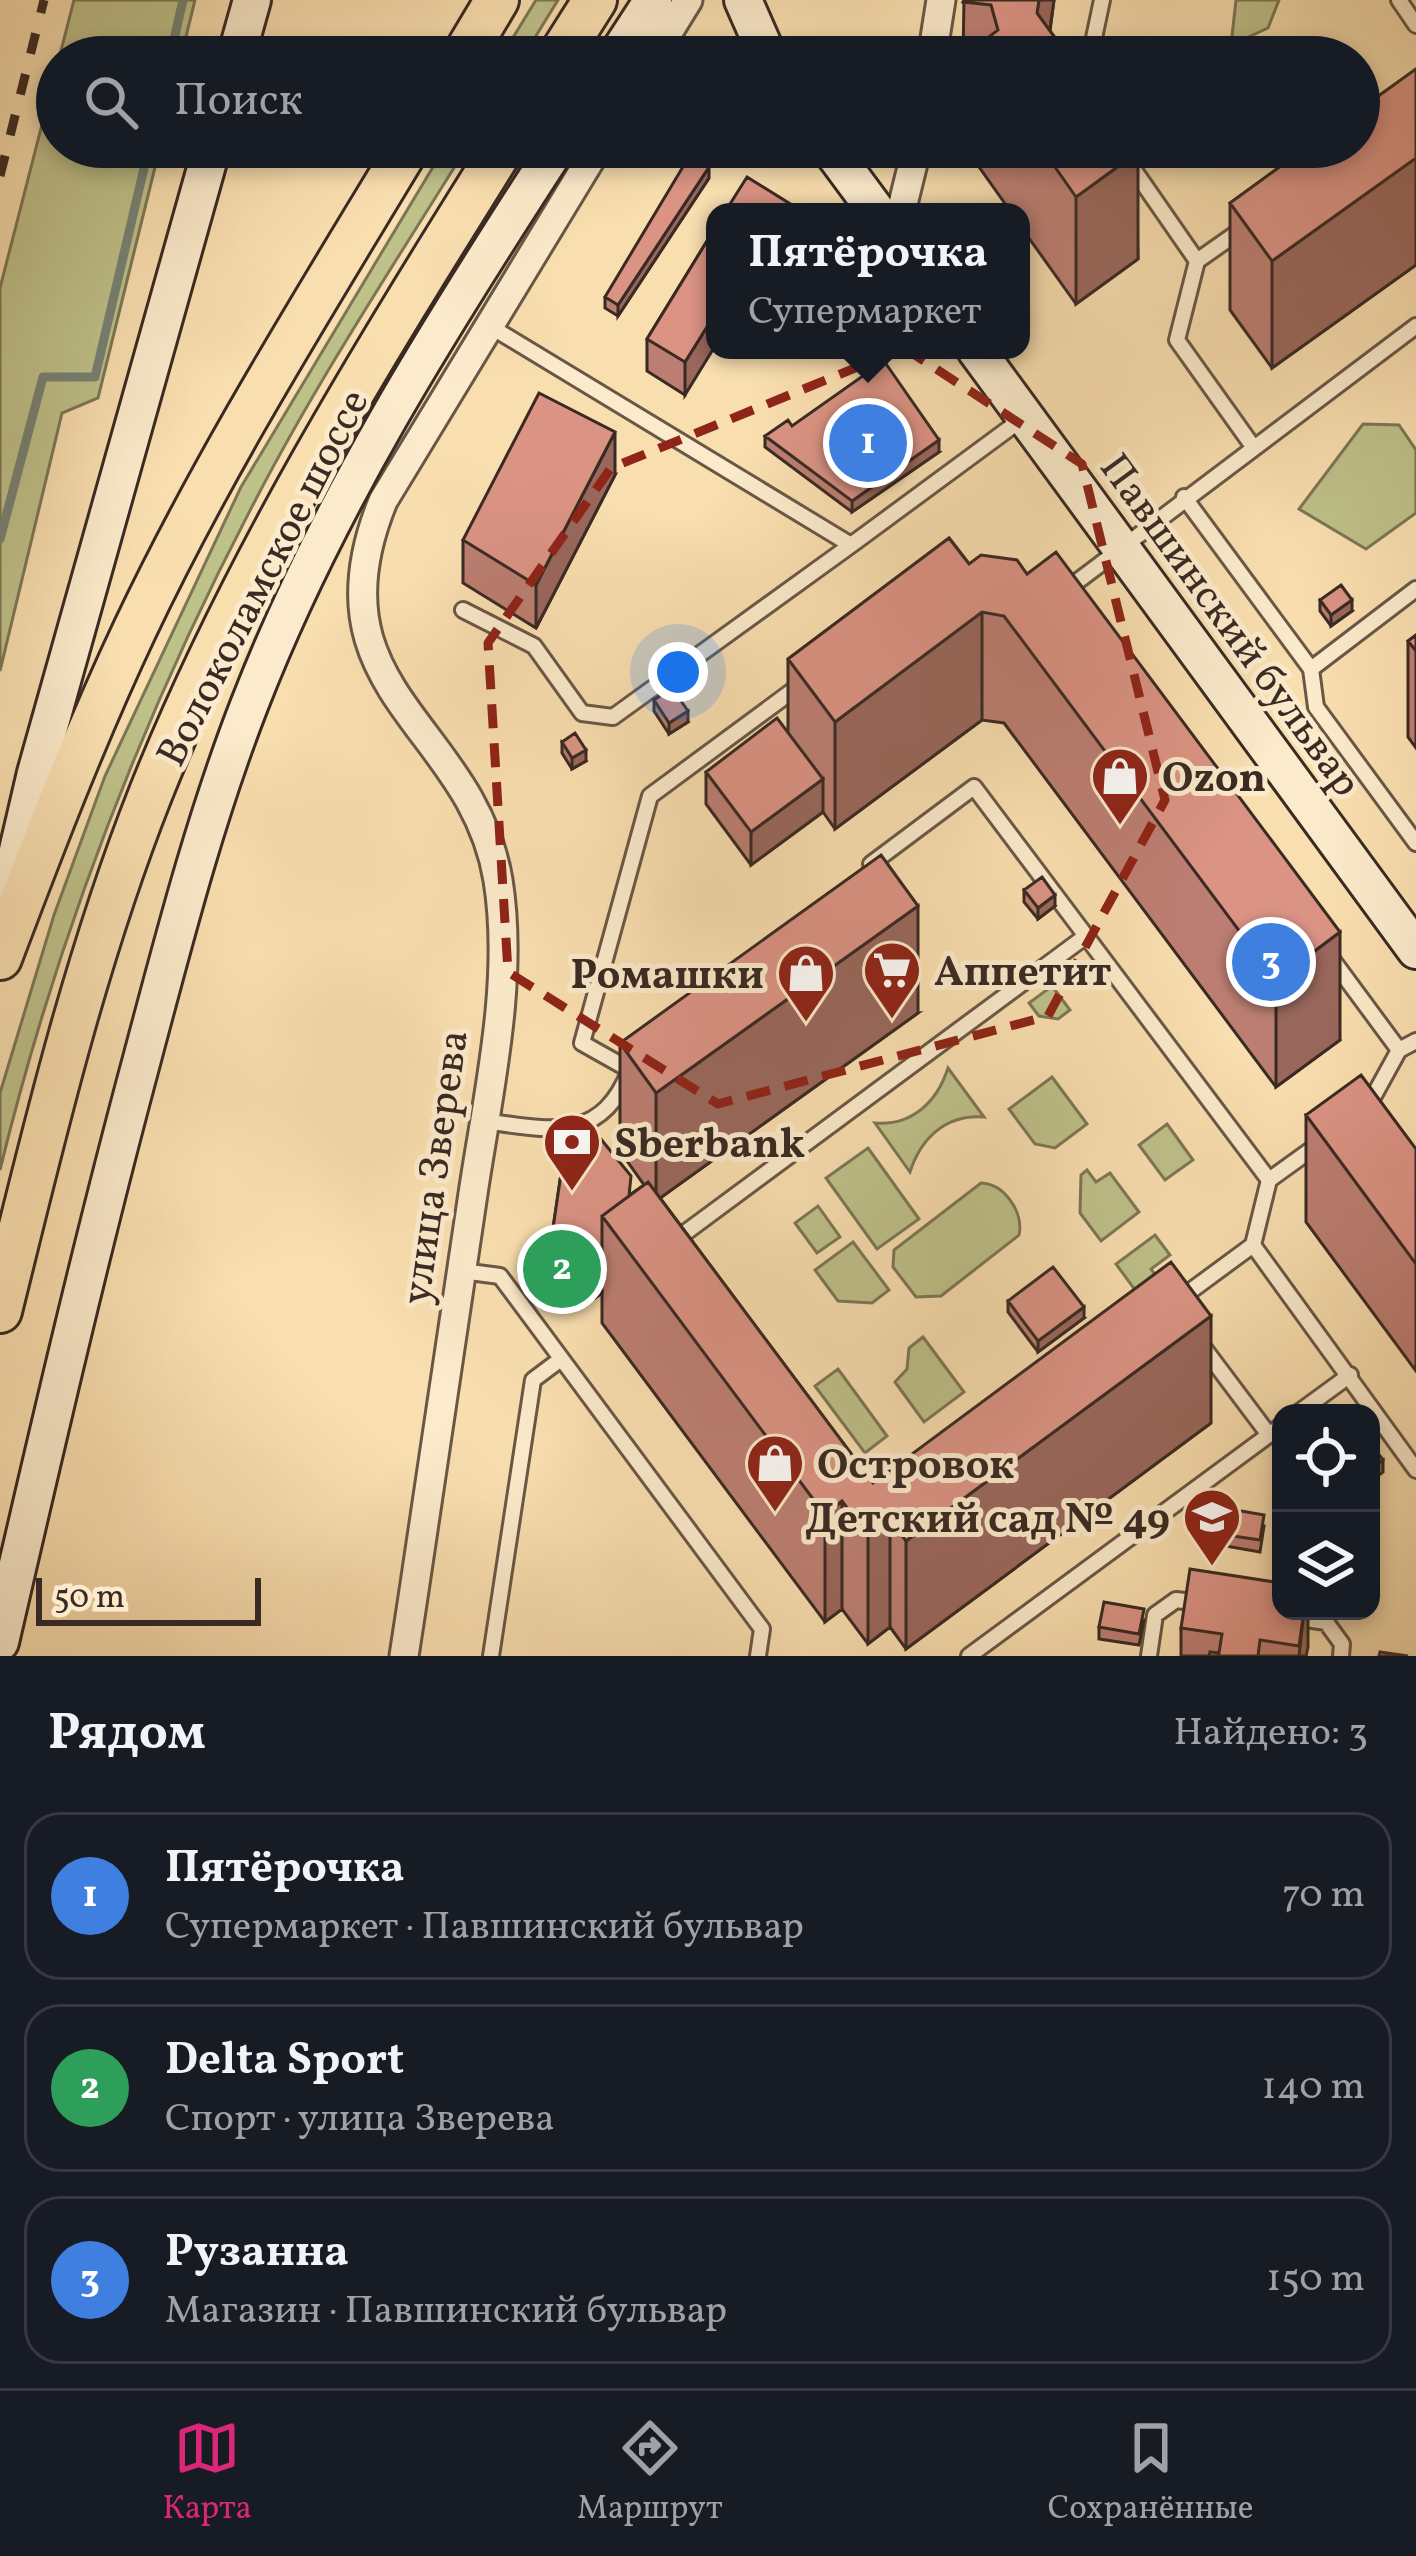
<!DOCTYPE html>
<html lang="ru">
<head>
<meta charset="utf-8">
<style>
	body { margin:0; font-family:Vollkorn,serif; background:#20242c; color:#f1f3f6 }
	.controls { position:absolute; right:36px; bottom:36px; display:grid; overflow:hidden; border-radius:24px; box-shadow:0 6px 18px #0003 }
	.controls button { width:108px; height:108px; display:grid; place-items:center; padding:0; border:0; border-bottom:3px solid #363941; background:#171b24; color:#f1f3f6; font:60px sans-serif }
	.scale { position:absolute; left:36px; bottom:30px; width:225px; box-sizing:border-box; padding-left:12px; border:6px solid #392a23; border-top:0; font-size:33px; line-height:42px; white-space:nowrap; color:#392a23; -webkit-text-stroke:9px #fbeacb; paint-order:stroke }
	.you { position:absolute; left:678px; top:672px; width:42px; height:42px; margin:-30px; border:9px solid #fff; border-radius:50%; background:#1a73e8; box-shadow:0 0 0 18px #1a73e833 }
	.badge { display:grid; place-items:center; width:78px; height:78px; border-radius:50%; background:#db2777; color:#fff; font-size:39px; font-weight:700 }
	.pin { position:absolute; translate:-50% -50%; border:6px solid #fff; box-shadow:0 3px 12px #0006 }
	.popup { position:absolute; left:706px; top:203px; width:324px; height:156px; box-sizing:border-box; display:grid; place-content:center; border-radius:24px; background:#171b24; filter:drop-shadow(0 3px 9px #0005); font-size:39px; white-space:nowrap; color:#9ea1a6 }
	.popup b { font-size:45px; color:#f1f3f6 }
	.popup::after { content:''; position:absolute; left:50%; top:100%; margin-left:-24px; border:24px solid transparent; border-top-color:#171b24 }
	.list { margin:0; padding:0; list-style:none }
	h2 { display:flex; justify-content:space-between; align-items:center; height:156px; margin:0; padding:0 48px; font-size:51px }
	h2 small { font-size:39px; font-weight:400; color:#9ea1a6 }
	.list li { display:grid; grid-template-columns:78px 1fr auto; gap:36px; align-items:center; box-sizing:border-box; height:168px; margin:0 24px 24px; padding:0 24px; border:3px solid #363941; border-radius:36px }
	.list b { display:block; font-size:45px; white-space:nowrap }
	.list p { margin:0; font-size:39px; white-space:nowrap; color:#9ea1a6 }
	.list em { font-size:39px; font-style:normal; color:#9ea1a6 }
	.icon { flex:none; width:66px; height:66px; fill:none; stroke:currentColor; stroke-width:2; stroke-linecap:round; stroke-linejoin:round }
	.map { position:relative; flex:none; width:1416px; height:1656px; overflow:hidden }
	.search { position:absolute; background:#171b24; box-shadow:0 6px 18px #0003; left:36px; right:36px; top:36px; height:132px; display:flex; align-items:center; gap:30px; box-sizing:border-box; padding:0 42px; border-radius:66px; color:#9ea1a6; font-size:45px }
	.sheet { height:732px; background:#171b24 }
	nav { display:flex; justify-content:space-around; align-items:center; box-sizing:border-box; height:168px; border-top:3px solid #363941; background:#171b24; font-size:33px; color:#9ea1a6 }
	nav a { display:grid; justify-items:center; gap:6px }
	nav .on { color:#db2777 }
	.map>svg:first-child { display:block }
	.green { fill:#bfc18a; stroke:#7c7656; stroke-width:3 }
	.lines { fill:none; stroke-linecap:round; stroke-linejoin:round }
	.stream { stroke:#768275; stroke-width:9 }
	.lane-casing { stroke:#695746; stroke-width:20 }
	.street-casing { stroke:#695746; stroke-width:33 }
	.secondary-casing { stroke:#392a23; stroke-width:42 }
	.primary-casing { stroke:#392a23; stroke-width:48 }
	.lane { stroke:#fbeacb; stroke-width:14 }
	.street { stroke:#fbeacb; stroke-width:27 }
	.secondary { stroke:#fbeacb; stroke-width:36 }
	.primary { stroke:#f9deaf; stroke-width:42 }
	.rail { stroke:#392a23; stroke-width:9; stroke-dasharray:21 21; stroke-linecap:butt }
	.wall { fill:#bc7e72; stroke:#392a23; stroke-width:3 }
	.shaded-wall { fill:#99675c; stroke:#392a23; stroke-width:3 }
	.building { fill:#db9384; stroke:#392a23; stroke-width:3 }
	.marked { fill:none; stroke:#8f2418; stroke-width:9; stroke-dasharray:24 15; stroke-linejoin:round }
	.labels { text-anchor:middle; stroke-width:10; stroke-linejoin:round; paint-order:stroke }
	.street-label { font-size:42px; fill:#392a23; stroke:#fbeacb }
	.poi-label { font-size:42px; font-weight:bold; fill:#392a23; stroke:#fbeacb; text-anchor:start }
</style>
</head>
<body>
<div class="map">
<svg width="1416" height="1656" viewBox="0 0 1416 1656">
	<rect width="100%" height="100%" fill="#f9deaf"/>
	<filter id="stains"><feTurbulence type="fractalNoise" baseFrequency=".00167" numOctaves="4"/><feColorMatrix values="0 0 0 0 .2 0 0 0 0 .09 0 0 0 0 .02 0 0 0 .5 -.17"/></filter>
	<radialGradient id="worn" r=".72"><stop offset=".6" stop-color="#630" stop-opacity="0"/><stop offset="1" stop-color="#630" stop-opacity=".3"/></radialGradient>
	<path class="green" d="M74,0H195L181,57H57V147H160L98,398L62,413L0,671V288Z
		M536,0H558L523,57H501Z
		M1236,0H1279L1268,28L1231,45Z
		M445,147H467C395,263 319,378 256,499C144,712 57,936 0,1170V1093L54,915L105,776L241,487Z
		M1363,424L1399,425L1416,450V513L1366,549L1299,509Z
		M1052,986L1070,1010L1058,1019L1039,1016L1029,1003Z
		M948,1068L984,1117C946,1114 921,1138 910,1172L875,1123C912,1126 937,1102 948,1068Z
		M1052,1077L1087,1124L1055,1148L1035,1144L1009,1109Z
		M1167,1124L1193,1160L1165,1180L1139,1145Z
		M868,1148L919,1219L877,1249L826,1178Z
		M1087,1170L1096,1182L1110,1173L1139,1212L1101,1241L1080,1213L1081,1175Z
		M981,1183C1005,1184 1024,1213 1019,1235L941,1296L916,1297L893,1267L894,1250Z
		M818,1206L840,1237L817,1253L795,1223Z
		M1155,1235L1170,1255L1151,1269L1158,1279L1138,1294L1116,1264Z
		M853,1242L889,1290L872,1303L838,1301L815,1270Z
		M923,1337L964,1392L924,1422L895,1382L907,1369L909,1348Z
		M838,1369L887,1436L865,1453L815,1386Z"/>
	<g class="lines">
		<path class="stream" d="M170,57L183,0
			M0,539L43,377H95L149,147"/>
		<defs>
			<path id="lane" d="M1399,0L1416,25
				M1090,57L1102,0
				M1118,147L1197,261
				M1244,228L1197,261L1177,340L1254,448
				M488,325L851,545L1022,419
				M1184,497L1311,669L1416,589
				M1066,590L1416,326
				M463,610L534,646L582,713L613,717L851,545
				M1311,669L1316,707L1416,843
				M871,864L974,787L1086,936
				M1331,958L1399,1050
				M1366,1110L1399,1050L1416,1041
				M484,1121C550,1130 601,1144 630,1070L582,1043L650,796L799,686
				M674,1241L1086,936L1269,1180
				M1253,1245L1416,1470
				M462,1271L500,1276L762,1629L758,1656
				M1181,1298L1253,1245L1269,1180L1319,1144
				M1200,1343L1269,1435
				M1298,1413L1350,1375
				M1293,1617L1326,1622L1342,1644L1341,1656
				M491,1656L533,1380L561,1359
				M969,1656L1281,1426
				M1149,1656L1155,1615L1176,1600L1200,1603"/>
			<path id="street" d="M653,57L688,0
				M677,57H725
				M932,57L941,0
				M901,212L917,147
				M404,1656C428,1500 451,1344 474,1187C489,1089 514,979 498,880C472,723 305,692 383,501L598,147"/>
			<path id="secondary" d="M743,0L768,57
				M236,57L252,0
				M616,57L653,0
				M829,147L877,212
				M976,350L1416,950
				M6,902L36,773L212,147
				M0,1642C45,1447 90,1252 142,1059C174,939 205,818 250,703C327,505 442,324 557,147"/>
			<path id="primary" d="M463,57L497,0
				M559,57L595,0
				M0,958C42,847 84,737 135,629C214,462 313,305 408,147
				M0,1311C43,1137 84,962 150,795C241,566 373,355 503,147"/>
		</defs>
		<use href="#lane" class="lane-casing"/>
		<use href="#street" class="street-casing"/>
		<use href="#secondary" class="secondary-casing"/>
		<use href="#primary" class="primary-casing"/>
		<use href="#lane" class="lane"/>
		<use href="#street" class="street"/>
		<use href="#secondary" class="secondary"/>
		<use href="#primary" class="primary"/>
		<path class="rail" d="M0,176L44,0"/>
	</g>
	<path class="wall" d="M964,0H1054L1050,31L1069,57H963Z
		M1416,69V265L1272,368L1230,310V203Z
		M972,147H1135L1138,259L1076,304L1021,227V212H1011L972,157Z
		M709,178L618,316L605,308V297Z
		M715,228L685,395L647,371V339Z
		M792,426L939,452L852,512L765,447V436Z
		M615,475L536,628L463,583V540Z
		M949,538L1340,1040L1276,1087L1004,723L982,720L835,829L823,812L751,865L706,804V772L788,733V659Z
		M1320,600L1352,611L1331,626L1320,611Z
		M1416,635V748L1408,737V641Z
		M654,700L688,722L669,734L654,711Z
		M562,742L586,761L572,769L562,753Z
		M1024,890L1055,906L1038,919L1024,902Z
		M918,1013L660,1198L873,1483L1211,1423L906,1649L890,1627L868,1644L842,1609L825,1622L602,1323V1293L582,1307L547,1302V1269L567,1133L631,1194L644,1185L620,1151V1043Z
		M1306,1115L1416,1149V1371L1306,1222Z
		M1008,1301L1084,1318L1038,1352L1008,1312Z
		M1264,1526L1260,1552L1220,1545V1534Z
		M1308,1611L1306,1656H1181V1628Z
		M1144,1620L1139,1645L1099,1639V1627Z"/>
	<path class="shaded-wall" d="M1039,0H1054L1046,57L1037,13Z
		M1138,152V259L1076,304V197Z
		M1416,158V265L1272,368V261Z
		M709,167V178L618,316V305Z
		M715,314V346L685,395V362Z
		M615,432V475L536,628V585Z
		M939,440V452L852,512V501Z
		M1352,600V611L1331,626V615Z
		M982,612V720L835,829V722Z
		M688,711V722L669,734V723Z
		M586,750V761L572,769V758Z
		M823,779V812L751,865V832Z
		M1055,895V906L1038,919V908Z
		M918,906V1013L656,1201V1093Z
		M1340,932V1040L1276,1087V980Z
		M602,1260V1293L582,1307V1274Z
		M1084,1307V1318L1038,1352V1341Z
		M1211,1316V1423L906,1649V1541Z
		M1383,1460V1472L1371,1481V1469Z
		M842,1501V1609L825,1622V1515Z
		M890,1520V1627L868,1644V1536Z
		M1304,1611H1308V1647L1306,1656H1299Z"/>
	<path class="building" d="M964,0H1039L1037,13L1069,57H977L972,50L998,30L991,5L963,2Z
		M1416,69V158L1272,261L1230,203L1307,147H1359V110Z
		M1041,147H1135L1138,152L1076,197Z
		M690,155L709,167L618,305L605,297Z
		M747,177L792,205L787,212H725Z
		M715,228V314L685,362L647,339Z
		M884,361L939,440L852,501L765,436L788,420L792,426Z
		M539,393L615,432L536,585L463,540Z
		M949,538L969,564L981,555L1017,560L1027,574L1056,552L1340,932L1276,980L1004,616L982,612L835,722L788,659Z
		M1341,585L1352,600L1331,615L1320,600Z
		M1416,635V651L1408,641Z
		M672,688L688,711L669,723L654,700Z
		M777,718L823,779L751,832L706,772Z
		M575,733L586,750L572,758L562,742Z
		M881,855L918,906L656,1093L620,1043Z
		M1042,877L1055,895L1038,908L1024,890Z
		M1361,1075L1416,1149V1264L1306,1115Z
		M567,1133L600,1138L631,1176L629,1196L602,1216V1260L582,1274L547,1269Z
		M648,1182L873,1483L1171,1262L1211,1316L906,1541L890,1520L868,1536L842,1501L825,1515L602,1216Z
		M1053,1267L1084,1307L1038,1341L1008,1301Z
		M1371,1444L1383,1460L1371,1469Z
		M1224,1508L1264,1515L1260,1540L1220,1534Z
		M1190,1569L1281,1583V1611H1304L1299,1646L1260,1640L1258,1656H1209L1210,1652L1219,1653L1222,1634L1181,1628Z
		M1104,1602L1144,1609L1139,1634L1099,1627Z
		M1380,1652L1408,1656H1379Z"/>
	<path class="marked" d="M904,348L1082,464L1165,800L1048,1016L718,1104L508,972L488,643L611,468Z"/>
	<defs>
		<symbol id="shop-pin" viewBox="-11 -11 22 30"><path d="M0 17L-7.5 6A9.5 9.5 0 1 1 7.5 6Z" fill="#8f2418" stroke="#fbeacb"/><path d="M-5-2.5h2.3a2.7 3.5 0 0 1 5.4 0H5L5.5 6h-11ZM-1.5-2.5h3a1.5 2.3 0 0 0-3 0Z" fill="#fff"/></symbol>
		<symbol id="supermarket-pin" viewBox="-11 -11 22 30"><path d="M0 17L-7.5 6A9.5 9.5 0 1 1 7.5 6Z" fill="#8f2418" stroke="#fbeacb"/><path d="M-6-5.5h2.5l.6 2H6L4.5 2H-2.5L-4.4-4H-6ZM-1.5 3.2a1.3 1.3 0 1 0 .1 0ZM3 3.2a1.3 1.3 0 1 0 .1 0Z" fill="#fff"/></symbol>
		<symbol id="bank-pin" viewBox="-11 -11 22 30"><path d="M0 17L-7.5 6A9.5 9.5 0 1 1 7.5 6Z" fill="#8f2418" stroke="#fbeacb"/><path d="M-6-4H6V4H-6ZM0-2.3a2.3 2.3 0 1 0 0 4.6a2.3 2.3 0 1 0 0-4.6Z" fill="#fff"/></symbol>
		<symbol id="school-pin" viewBox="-11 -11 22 30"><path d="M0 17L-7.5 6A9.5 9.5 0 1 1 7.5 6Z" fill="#8f2418" stroke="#fbeacb"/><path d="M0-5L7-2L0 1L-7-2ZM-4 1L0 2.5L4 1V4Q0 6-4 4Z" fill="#fff"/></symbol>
	</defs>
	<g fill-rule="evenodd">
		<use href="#shop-pin" x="1087" y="743" width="66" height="90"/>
		<use href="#supermarket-pin" x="859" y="937" width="66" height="90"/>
		<use href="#shop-pin" x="773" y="940" width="66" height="90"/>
		<use href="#bank-pin" x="539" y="1109" width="66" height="90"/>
		<use href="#shop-pin" x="742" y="1430" width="66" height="90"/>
		<use href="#school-pin" x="1179" y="1484" width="66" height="90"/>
	</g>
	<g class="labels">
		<g class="street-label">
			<text transform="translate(261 577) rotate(-63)" y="15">Волоколамское шоссе</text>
			<text transform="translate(1232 624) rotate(54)" y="15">Павшинский бульвар</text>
			<text transform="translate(433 1167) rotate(-82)" y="15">улица Зверева</text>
		</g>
		<g class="poi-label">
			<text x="1162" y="791">Ozon</text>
			<text x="934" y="985">Аппетит</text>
			<text x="764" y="988" text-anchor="end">Ромашки</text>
			<text x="614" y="1157">Sberbank</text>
			<text x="817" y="1478">Островок</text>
			<text x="1170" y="1532" text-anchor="end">Детский сад № 49</text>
		</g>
	</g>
	<rect width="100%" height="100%" filter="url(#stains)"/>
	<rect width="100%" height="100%" fill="url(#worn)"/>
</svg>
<div class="controls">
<button><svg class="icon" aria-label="locate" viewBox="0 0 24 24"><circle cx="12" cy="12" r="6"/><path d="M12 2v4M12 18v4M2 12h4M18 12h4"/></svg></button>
<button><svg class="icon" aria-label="layers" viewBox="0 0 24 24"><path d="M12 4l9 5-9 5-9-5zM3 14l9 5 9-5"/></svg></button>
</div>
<div class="scale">50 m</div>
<div class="you"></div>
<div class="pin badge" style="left:868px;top:443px;background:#3f7fe0">1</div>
<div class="popup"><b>Пятёрочка</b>Супермаркет</div>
<div class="pin badge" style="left:562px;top:1269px;background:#2e9e5b">2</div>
<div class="pin badge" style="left:1271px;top:962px;background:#3f7fe0">3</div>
<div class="search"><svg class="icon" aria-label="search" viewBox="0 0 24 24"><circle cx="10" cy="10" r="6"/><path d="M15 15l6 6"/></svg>Поиск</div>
</div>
<section class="sheet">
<h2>Рядом<small>Найдено: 3</small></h2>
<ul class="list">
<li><span class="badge" style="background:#3f7fe0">1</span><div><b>Пятёрочка</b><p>Супермаркет · Павшинский бульвар</p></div><em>70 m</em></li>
<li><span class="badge" style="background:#2e9e5b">2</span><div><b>Delta Sport</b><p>Спорт · улица Зверева</p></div><em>140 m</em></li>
<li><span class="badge" style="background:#3f7fe0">3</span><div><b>Рузанна</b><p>Магазин · Павшинский бульвар</p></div><em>150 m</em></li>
</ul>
</section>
<nav>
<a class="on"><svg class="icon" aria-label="map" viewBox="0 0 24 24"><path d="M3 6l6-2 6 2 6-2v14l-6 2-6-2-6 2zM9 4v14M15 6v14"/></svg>Карта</a>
<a><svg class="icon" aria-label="directions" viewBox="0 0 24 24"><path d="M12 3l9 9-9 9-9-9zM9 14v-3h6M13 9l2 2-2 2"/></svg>Маршрут</a>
<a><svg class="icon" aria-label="saved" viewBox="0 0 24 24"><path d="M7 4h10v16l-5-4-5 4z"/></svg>Сохранённые</a>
</nav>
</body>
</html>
